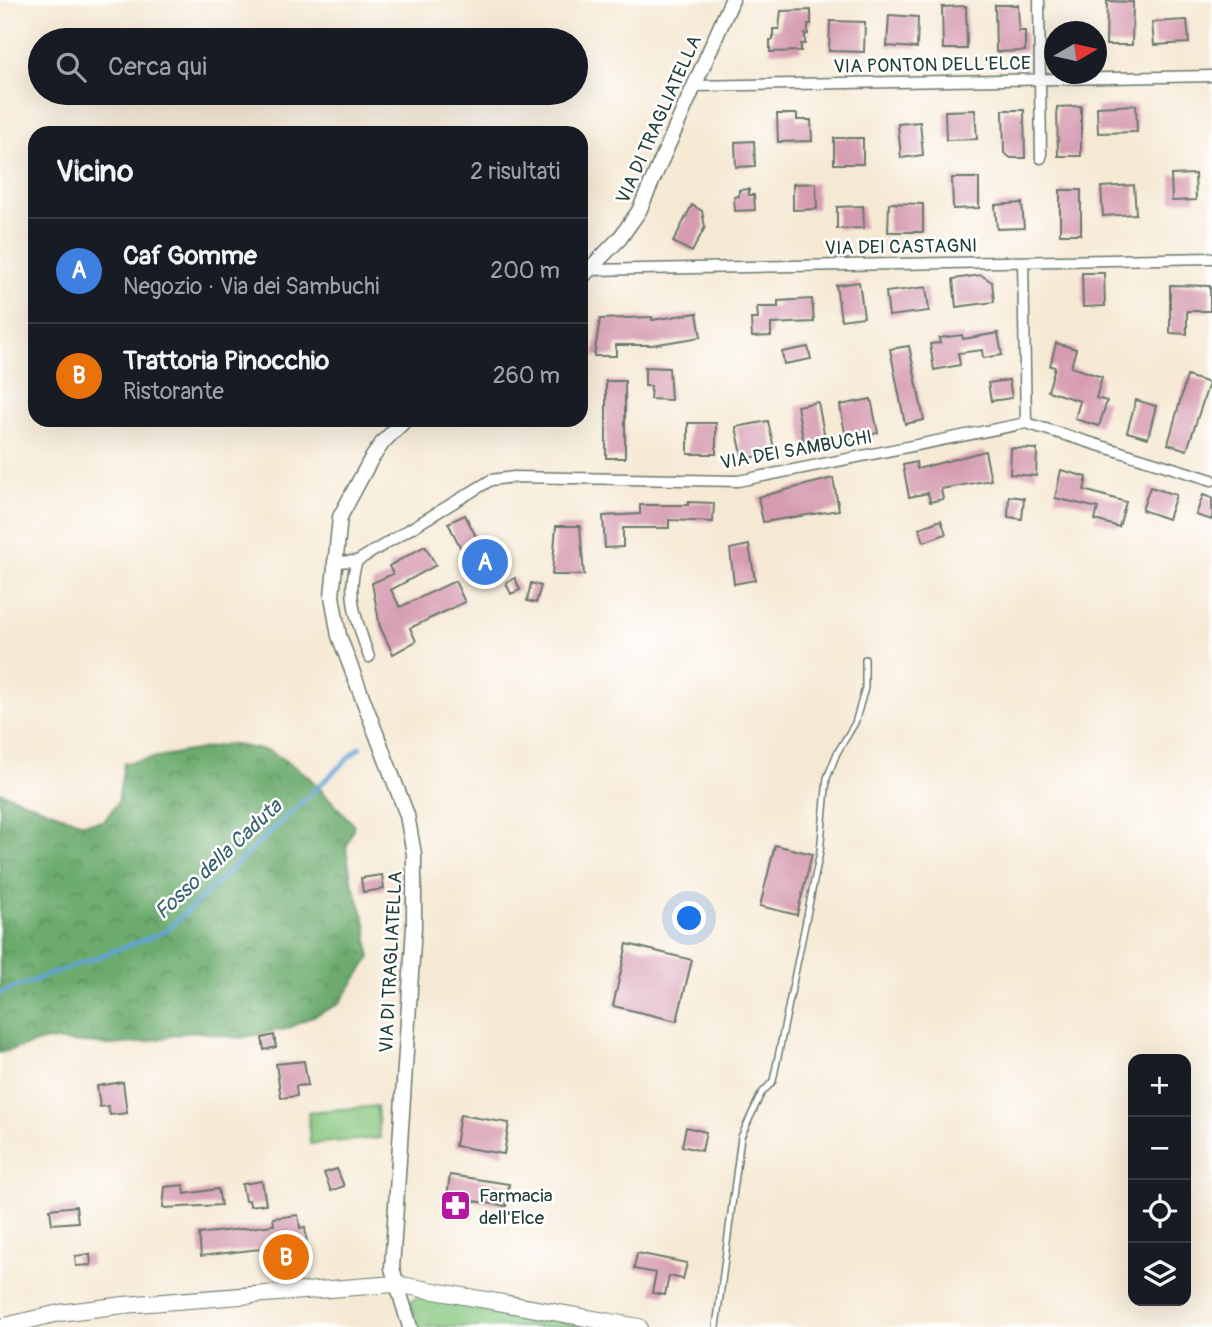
<!DOCTYPE html>
<html lang="it">
<head>
<meta charset="utf-8">
<style>
	body { margin:0; font-family:Pangolin,sans-serif; background:#242831; color:#f1f3f6 }
	.controls { position:absolute; right:21px; bottom:21px; display:grid; overflow:hidden; border-radius:14px; box-shadow:0 7px 28px #0002 }
	.controls button { width:63px; height:63px; display:grid; place-items:center; padding:0; border:0; border-bottom:2px solid #363941; background:#171b24; color:#f1f3f6; font:35px sans-serif }
	.compass { position:absolute; left:1044px; top:21px; width:63px; height:63px; border-radius:50%; background:#171b24; box-shadow:0 7px 28px #0002; rotate:81deg }
	.you { position:absolute; left:690px; top:919px; width:24px; height:24px; margin:-18px; border:5px solid #fff; border-radius:50%; background:#1a73e8; box-shadow:0 0 0 10px #1a73e833 }
	.badge { display:grid; place-items:center; width:46px; height:46px; border-radius:50%; background:#d690ce; color:#fff; font-size:23px; font-weight:700 }
	.pin { position:absolute; translate:-50% -50%; border:4px solid #fff; box-shadow:0 2px 7px #0006 }
	.list { margin:0; padding:0; list-style:none }
	h2 { display:flex; justify-content:space-between; align-items:center; height:91px; margin:0; padding:0 28px; font-size:30px }
	h2 small { font-size:23px; font-weight:400; color:#9ea1a6 }
	.list li { display:grid; grid-template-columns:46px 1fr auto; gap:21px; align-items:center; box-sizing:border-box; height:105px; padding:0 28px; border-top:2px solid #363941 }
	.list b { display:block; font-size:26px; white-space:nowrap }
	.list p { margin:0; font-size:23px; white-space:nowrap; color:#9ea1a6 }
	.list em { font-size:23px; font-style:normal; color:#9ea1a6 }
	.icon { flex:none; width:38px; height:38px; fill:none; stroke:currentColor; stroke-width:2; stroke-linecap:round; stroke-linejoin:round }
	.map { position:relative; flex:none; width:1212px; height:1327px; overflow:hidden }
	.search { position:absolute; background:#171b24; box-shadow:0 7px 28px #0002; left:28px; top:28px; width:560px; height:77px; display:flex; align-items:center; gap:18px; box-sizing:border-box; padding:0 24px; border-radius:38px; color:#9ea1a6; font-size:26px }
	.panel { position:absolute; background:#171b24; box-shadow:0 7px 28px #0002; left:28px; top:126px; width:560px; height:301px; border-radius:21px }
	.map>svg:first-child { display:block }
	.grass { fill:#86c67e; stroke:#528259; stroke-width:2 }
	.forest { fill:url(#forest-crowns); stroke:#467450; stroke-width:2 }
	.lines { fill:none; stroke-linecap:round; stroke-linejoin:round }
	.stream { stroke:#60a4d5; stroke-width:4.5 }
	.building { fill:#d69bb0 }
	.service-casing { stroke:#6a796c; stroke-width:8 }
	.minor-casing { stroke:#6a796c; stroke-width:13 }
	.tertiary-casing { stroke:#6a796c; stroke-width:17 }
	.secondary-casing { stroke:#6a796c; stroke-width:18 }
	.service { stroke:#fff; stroke-width:5 }
	.minor { stroke:#fff; stroke-width:10 }
	.tertiary { stroke:#fff; stroke-width:14 }
	.secondary { stroke:#fff; stroke-width:16 }
	.labels { text-anchor:middle; stroke-width:5; stroke-linejoin:round; paint-order:stroke }
	.street-label { font-size:19px; fill:#1f3d34; stroke:#fff }
	.poi-label { font-size:19px; fill:#1f3d34; stroke:#fff; text-anchor:start }
	.water-label { font-size:21px; font-style:italic; fill:#36616c; stroke:#fff }
</style>
</head>
<body>
<div class="map">
<svg width="1212" height="1327" viewBox="0 0 1212 1327">
	<defs>
		<pattern id="forest-crowns" width="20" height="18" patternUnits="userSpaceOnUse" patternTransform="scale(1.75)"><rect width="20" height="18" fill="#6cab6d"/><path d="M2 6a3 3 0 1 1 6 0M12 15a3 3 0 1 1 6 0" fill="none" stroke="#588c5a"/></pattern>
	</defs>
	<rect width="100%" height="100%" fill="#fff"/>
	<filter id="ink" filterUnits="userSpaceOnUse"><feTurbulence type="fractalNoise" baseFrequency=".0143" numOctaves="2"/><feDisplacementMap in="SourceGraphic" scale="14" xChannelSelector="R" yChannelSelector="G"/><feConvolveMatrix kernelMatrix="1 2 1 2 8 2 1 2 1" color-interpolation-filters="sRGB"/></filter>
	<filter id="wash" filterUnits="userSpaceOnUse"><feTurbulence type="fractalNoise" baseFrequency=".00686" numOctaves="4" result="noise"/><feDisplacementMap in="SourceGraphic" scale="28" xChannelSelector="R" yChannelSelector="G"/><feGaussianBlur stdDeviation="1.57" result="paint"/><feColorMatrix in="noise" values="0 0 0 0 0 0 0 0 0 0 0 0 0 0 0 0 0 1.4 0 .05"/><feComposite in="paint" operator="in"/></filter>
	<g filter="url(#wash)">
		<rect width="100%" height="100%" fill="#f6e9d4"/>
		<path class="grass" d="M377,1106L380,1138L310,1144L308,1112Z
			M419,1296L530,1314L585,1327H417L410,1302Z"/>
		<path class="forest" d="M228,744L270,751L307,775L354,825L346,849L351,879L366,923L370,958L339,1004L286,1029L240,1038L192,1031L145,1042L111,1045L47,1040L0,1053V792L82,823L104,821L118,802L124,763Z"/>
		<g class="lines">
			<path class="stream" d="M0,993L165,932L360,747"/>
		</g>
		<g id="blocks">
			<path class="building" d="M1107,1L1133,2L1132,45H1106Z
				M995,5H1018L1019,31H1025V51L996,52Z
				M966,6L967,49H943L942,7Z
				M811,10V24H808V34H805V44H801V51L770,52V40H773V29H779L781,11Z
				M889,15L918,17L917,48L887,46Z
				M1187,20L1189,43L1154,45L1152,22Z
				M830,21L865,22L864,52L829,51Z
				M1136,105L1137,132L1098,133L1097,107Z
				M1081,106V156H1058L1057,107Z
				M975,110L977,139L946,140L945,111Z
				M1003,110H1024L1025,158H1011L1004,153Z
				M777,114H797V120H811L812,141L778,142Z
				M920,122L923,155L901,158L898,124Z
				M834,138H863V164H834Z
				M754,141L755,166L736,167L735,142Z
				M1195,174L1196,200L1172,201L1171,175Z
				M952,178H979V208L953,209Z
				M816,183L817,209L793,210V184Z
				M1134,185L1136,214L1103,216L1101,187Z
				M749,189V195H754L755,210L735,211L734,197L739,196V190Z
				M1060,190H1081V234H1060Z
				M889,203L923,204V232H888Z
				M1022,203L1024,228L997,229L995,205Z
				M692,205L702,211L705,227L692,252L673,242Z
				M863,206L864,228L837,229V207Z
				M1082,273H1104L1105,306L1083,307Z
				M981,275L992,282L994,302L956,307L953,279Z
				M859,282L864,317L841,320L836,285Z
				M1170,285L1210,286V311H1187V334L1170,333Z
				M926,287L929,311L889,316L886,292Z
				M812,299L814,322L771,324V336L752,337L751,319H758L757,307H778V301Z
				M697,313L701,337L652,345H616V356H594L600,319L652,317V320Z
				M998,333L1002,355L983,358L982,350L958,353L960,365L934,370L930,344L940,343L939,338L962,335L963,339Z
				M1056,343L1076,349L1071,367L1102,377L1096,398L1107,401L1099,426L1075,419L1080,401L1048,391L1055,367L1050,366Z
				M909,346L924,420L905,424L890,349Z
				M808,347L811,359L784,364L782,352Z
				M645,367L669,368L671,400L650,399L651,386H645Z
				M1187,376L1209,383L1187,450L1168,444Z
				M1009,380L1012,398L991,401L988,383Z
				M606,381H625V458H606Z
				M871,399L878,433L846,439L840,405Z
				M1136,400L1156,406L1148,438L1127,432Z
				M818,402L826,444L805,449L797,406Z
				M768,421L775,453L743,459L736,427Z
				M688,423H716V454H688Z
				M1011,448L1037,449L1036,476L1010,474Z
				M985,451L991,480L941,489L943,499L930,502L928,493L909,497L903,465L916,462L917,469Z
				M1061,470L1087,477L1084,490L1126,502L1119,527L1095,520L1098,508L1055,498Z
				M833,478L839,510L763,522L758,497Z
				M1150,487L1176,495L1168,519L1142,510Z
				M1203,495L1212,498V520L1196,515Z
				M1009,496L1024,498L1022,519L1008,517Z
				M688,502L714,503L713,522L669,520V528H623V547L605,548L603,516L640,514V505H688Z
				M465,515L496,576L479,584L448,523Z
				M941,520L946,534L924,542L919,528Z
				M556,526H580L584,575H552Z
				M749,545L755,580L734,584L730,549Z
				M425,546L436,565L391,590L400,607L455,581L465,602L410,628L416,641L393,654L380,627L372,583L393,574L389,566Z
				M515,578L520,590L511,594L506,583Z
				M531,583L541,586L536,603L527,601Z
				M775,845L812,854L797,915L760,906Z
				M382,875L384,889L363,892L361,878Z
				M627,944L692,960L677,1021L613,1006Z
				M274,1035L276,1047L264,1050L262,1038Z
				M304,1061L308,1085L296,1086L297,1096L281,1098L276,1064Z
				M123,1082L127,1113L110,1115L108,1106L100,1107L97,1086Z
				M460,1115L509,1123L504,1154L455,1146Z
				M686,1127L706,1132L702,1151L682,1146Z
				M337,1169L344,1186L331,1191L324,1173Z
				M450,1175L509,1184L506,1206L447,1197Z
				M262,1181L266,1204L250,1206L249,1200L245,1201L242,1184Z
				M184,1185L185,1194L218,1189L221,1205L163,1208L165,1187Z
				M76,1206L78,1222L52,1224L50,1209Z
				M298,1215L300,1228L305,1227L307,1245L293,1247L296,1266L279,1268L277,1247L201,1256L199,1234L274,1225L273,1218Z
				M637,1253L687,1263L683,1279L669,1276L665,1295L652,1293L656,1273L634,1269Z
				M90,1254L91,1265L76,1266L75,1256Z"/>
		</g>
	</g>
	<g filter="url(#ink)">
		<use href="#blocks" fill-opacity="0" stroke="#6a796c" stroke-width="2"/>
		<g class="lines">
			<defs>
				<path id="service" d="M716,1327L741,1137L761,1094L773,1081L820,852L827,778L837,753L855,723L865,688V659"/>
				<path id="minor" d="M1039,0L1041,158
					M694,86L1212,76
					M1023,262L1026,423
					M590,270L1212,258
					M357,561C345,595 358,624 369,657
					M333,562L357,561L491,480L514,477L738,481L1026,423L1212,480"/>
				<path id="tertiary" d="M581,278L620,238L639,211L732,0
					M405,420L383,442L370,461L340,517L332,596L339,636L407,815L414,854V927L392,1268L410,1327"/>
				<path id="secondary" d="M1,1327L59,1313L124,1305L395,1284L639,1327"/>
			</defs>
			<use href="#service" class="service-casing"/>
			<use href="#minor" class="minor-casing"/>
			<use href="#tertiary" class="tertiary-casing"/>
			<use href="#secondary" class="secondary-casing"/>
			<use href="#service" class="service"/>
			<use href="#minor" class="minor"/>
			<use href="#tertiary" class="tertiary"/>
			<use href="#secondary" class="secondary"/>
		</g>
	</g>
	<defs>
		<symbol id="pharmacy-square" viewBox="-11 -11 22 22"><rect x="-9" y="-9" width="18" height="18" rx="4" fill="#b5179e" stroke="#fff"/><path d="M-2-6h4v4h4v4h-4v4h-4v-4h-4v-4h4Z" fill="#fff"/></symbol>
	</defs>
	<g fill-rule="evenodd">
		<use href="#pharmacy-square" x="438" y="1188" width="35" height="35"/>
	</g>
	<g class="labels">
		<g class="street-label">
			<text transform="translate(932 64) rotate(-1)" y="7">VIA PONTON DELL'ELCE</text>
			<text transform="translate(658 119) rotate(-66)" y="7">VIA DI TRAGLIATELLA</text>
			<text transform="translate(901 246) rotate(-1)" y="7">VIA DEI CASTAGNI</text>
			<text transform="translate(796 449) rotate(-10)" y="7">VIA DEI SAMBUCHI</text>
			<text transform="translate(390 962) rotate(-87)" y="7">VIA DI TRAGLIATELLA</text>
		</g>
		<g class="poi-label">
			<text x="479" y="1202">Farmacia<tspan x="479" dy="22">dell'Elce</tspan></text>
		</g>
		<g class="water-label">
			<text transform="translate(218 859) rotate(-43)" y="7">Fosso della Caduta</text>
		</g>
	</g>
</svg>
<div class="controls">
<button>+</button>
<button>−</button>
<button><svg class="icon" aria-label="locate" viewBox="0 0 24 24"><circle cx="12" cy="12" r="6"/><path d="M12 2v4M12 18v4M2 12h4M18 12h4"/></svg></button>
<button><svg class="icon" aria-label="layers" viewBox="0 0 24 24"><path d="M12 4l9 5-9 5-9-5zM3 14l9 5 9-5"/></svg></button>
</div>
<svg class="compass" viewBox="-18 -18 36 36"><path d="M0-13l5 13h-10z" fill="#e53935"/><path d="M0 13l5-13h-10z" fill="#9ea1a6"/></svg>
<div class="you"></div>
<div class="pin badge" style="left:485px;top:562px;background:#3f7fe0">A</div>
<div class="pin badge" style="left:286px;top:1257px;background:#e8710a">B</div>
<div class="search"><svg class="icon" aria-label="search" viewBox="0 0 24 24"><circle cx="10" cy="10" r="6"/><path d="M15 15l6 6"/></svg>Cerca qui</div>
<section class="panel">
<h2>Vicino<small>2 risultati</small></h2>
<ul class="list">
<li><span class="badge" style="background:#3f7fe0">A</span><div><b>Caf Gomme</b><p>Negozio · Via dei Sambuchi</p></div><em>200 m</em></li>
<li><span class="badge" style="background:#e8710a">B</span><div><b>Trattoria Pinocchio</b><p>Ristorante</p></div><em>260 m</em></li>
</ul>
</section>
</div>
</body>
</html>
